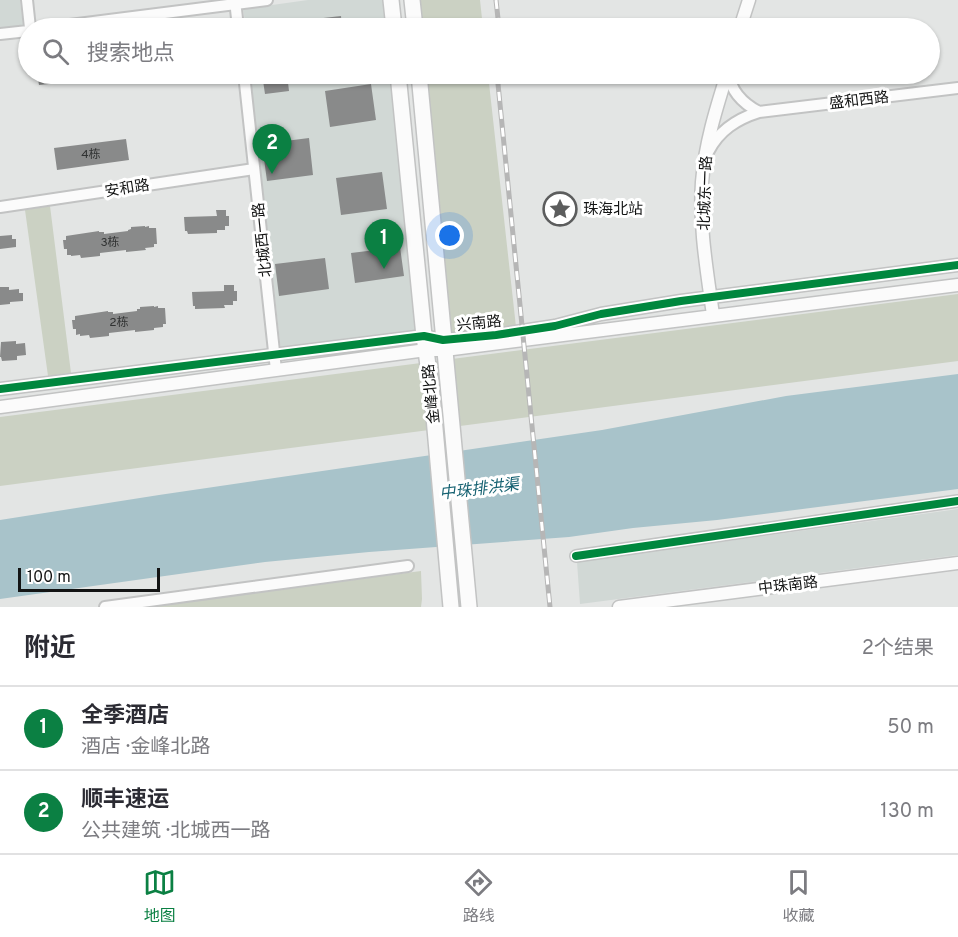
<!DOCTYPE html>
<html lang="zh">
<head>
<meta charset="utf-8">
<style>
	body { margin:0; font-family:Overpass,"Noto Sans SC",sans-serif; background:#f7f7f7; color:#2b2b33 }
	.scale { position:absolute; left:18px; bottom:15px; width:142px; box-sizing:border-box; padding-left:6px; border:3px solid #131414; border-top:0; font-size:16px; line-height:21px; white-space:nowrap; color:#131414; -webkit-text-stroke:4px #fff; paint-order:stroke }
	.you { position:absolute; left:450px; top:236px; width:21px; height:21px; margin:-15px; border:4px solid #fff; border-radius:50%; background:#1a73e8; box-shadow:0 0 0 9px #1a73e833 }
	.badge { display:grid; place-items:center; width:39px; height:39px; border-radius:50%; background:#0b8043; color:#fff; font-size:20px; font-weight:700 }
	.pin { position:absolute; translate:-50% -50px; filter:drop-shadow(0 2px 3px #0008) }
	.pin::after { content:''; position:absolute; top:32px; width:21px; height:18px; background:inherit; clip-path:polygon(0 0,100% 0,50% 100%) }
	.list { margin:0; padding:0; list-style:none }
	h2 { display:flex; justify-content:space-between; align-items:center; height:78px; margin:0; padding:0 24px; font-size:26px }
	h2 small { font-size:20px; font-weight:400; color:#7c7c81 }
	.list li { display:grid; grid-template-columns:39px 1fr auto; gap:18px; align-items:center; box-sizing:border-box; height:84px; padding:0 24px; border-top:2px solid #e1e1e2 }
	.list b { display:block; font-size:22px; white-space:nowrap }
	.list p { margin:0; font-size:20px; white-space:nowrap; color:#7c7c81 }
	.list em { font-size:20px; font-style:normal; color:#7c7c81 }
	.icon { flex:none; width:33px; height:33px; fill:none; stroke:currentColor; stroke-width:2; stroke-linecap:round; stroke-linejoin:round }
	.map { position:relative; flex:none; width:958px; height:607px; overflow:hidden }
	.search { position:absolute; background:#fff; box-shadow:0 2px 4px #0004; left:18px; right:18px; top:18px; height:66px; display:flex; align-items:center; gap:15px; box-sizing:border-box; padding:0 21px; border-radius:33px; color:#7c7c81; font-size:22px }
	.sheet { height:246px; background:#fff }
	nav { display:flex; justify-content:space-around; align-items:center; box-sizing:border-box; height:84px; border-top:2px solid #e1e1e2; background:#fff; font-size:16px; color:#7c7c81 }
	nav a { display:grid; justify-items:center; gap:3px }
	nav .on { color:#0b8043 }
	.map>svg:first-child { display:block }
	.built { fill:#d1d8d5 }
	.green { fill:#cbd1c3 }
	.water { fill:#a8c3ca }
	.building { fill:#898a8a }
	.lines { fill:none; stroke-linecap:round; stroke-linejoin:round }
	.minor-casing { stroke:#c2c3c3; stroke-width:14 }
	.tertiary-casing { stroke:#c2c3c3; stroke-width:15 }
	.secondary-casing { stroke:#c2c3c3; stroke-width:18 }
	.minor { stroke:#fbfbfb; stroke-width:10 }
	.tertiary { stroke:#fbfbfb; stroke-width:12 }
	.secondary { stroke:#fbfbfb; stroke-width:15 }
	.rail-casing { stroke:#b6b6b6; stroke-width:5 }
	.rail { stroke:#fff; stroke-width:3; stroke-dasharray:9; stroke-linecap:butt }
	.cycleway-casing { stroke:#fff; stroke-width:11 }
	.cycleway { stroke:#00873e; stroke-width:8 }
	.labels { text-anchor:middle; stroke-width:6; stroke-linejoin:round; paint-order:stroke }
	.number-label { font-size:12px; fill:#303232 }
	.street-label { font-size:15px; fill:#131414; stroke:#fff }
	.poi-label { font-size:15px; fill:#131414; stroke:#fff; text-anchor:start }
	.water-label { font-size:16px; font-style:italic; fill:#166272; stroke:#fff }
</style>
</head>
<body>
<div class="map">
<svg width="958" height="607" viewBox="0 0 958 607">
	<rect width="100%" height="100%" fill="#e3e5e4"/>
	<path class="built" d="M0,0H20L23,26L0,29Z
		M308,0H385L388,28H246L243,9Z
		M250,74H393L419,332L281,351Z
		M958,509V555L580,604L577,562Z"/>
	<path class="green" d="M419,0H480L483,28H422Z
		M426,74H488L516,327L448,334Z
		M50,206L71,373L48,376L25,210Z
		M958,294V361L0,486V417Z
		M421,571L422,599L421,607H148Z"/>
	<path class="water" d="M958,374V489L717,520L633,528L569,537L369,552L265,562L0,599V520L159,495L602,430L786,396Z"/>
	<path class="building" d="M341,16L342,28H279V23Z
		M37,74H98V79L39,85Z
		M262,74H287L289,91L265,94Z
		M371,84L376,120L330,127L325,91Z
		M309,138L313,175L267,181L262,144Z
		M126,139L129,160L57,170L54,148Z
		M382,172L387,209L341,215L336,178Z
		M216,210H226V216H229V226H225V230H217V233L188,234L187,231H185L184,217L217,216Z
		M145,226V227L149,226V228H156L157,244H154V247L145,248L146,250L126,252V250L117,251L100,253V256L81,258L80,255L71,256V255H67V249H64L63,240H66V236L99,231V232H104V234L128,231V230L131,229V227Z
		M12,235V239H16V247L0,249V236Z
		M400,247L404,276L355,283L351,253Z
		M325,258L329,289L279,296L275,264Z
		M224,285H234V291H237V301H233V305H224L225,308L195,309V306H193L192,292L224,291Z
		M0,287H9V290L19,289V293H23V301L10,302V304L0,305Z
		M154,306V307L158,306V308H165L166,324H163V327L154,328V330L135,332V330L109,333V336L90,338L89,335L80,336V334L76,335V329H73L72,320H75V316L108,311V312H113V314L137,311V309H140V307Z
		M16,341V344L25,343L26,355L17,356V360L2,361L1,357H0L1,342Z"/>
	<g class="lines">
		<defs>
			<path id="minor" d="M27,0L30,28
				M235,0L238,28
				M46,28L267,0
				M0,34L28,31
				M244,74L276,370
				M729,74C731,92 744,104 759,112
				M708,152C719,130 737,119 759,112L958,88
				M0,207L254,169
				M576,556L958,501
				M105,607L408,566"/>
			<path id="tertiary" d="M740,28L749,0
				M713,315C707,271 699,227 702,182C705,144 716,109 727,74
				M0,389L424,336L443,340L496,335L555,326L601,314L681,301L958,265
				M0,407L426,350H445L958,285
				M619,607L958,563"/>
			<path id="secondary" d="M391,0L394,28
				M412,0L415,28
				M398,74L424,336L432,395L451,607
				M419,74L469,607"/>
		</defs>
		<use href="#minor" class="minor-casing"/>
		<use href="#tertiary" class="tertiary-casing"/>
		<use href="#secondary" class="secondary-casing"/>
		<use href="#minor" class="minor"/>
		<use href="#tertiary" class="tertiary"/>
		<use href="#secondary" class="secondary"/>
		<defs>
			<path id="rail" d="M496,0L499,28
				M497,74L550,607"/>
		</defs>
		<use href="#rail" class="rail-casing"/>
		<use href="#rail" class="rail"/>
		<defs>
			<path id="cycleway" d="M0,389L424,336L443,340L496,335L555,326L601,314L681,301L958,265
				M576,556L958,501"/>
		</defs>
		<use href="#cycleway" class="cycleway-casing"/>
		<use href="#cycleway" class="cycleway"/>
	</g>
	<defs>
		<symbol id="sight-ring" viewBox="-11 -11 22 22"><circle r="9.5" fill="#fff" stroke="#5c5d5d" stroke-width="1.5"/><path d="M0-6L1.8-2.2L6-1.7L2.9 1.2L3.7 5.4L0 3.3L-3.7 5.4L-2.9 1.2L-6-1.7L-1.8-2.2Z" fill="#5c5d5d"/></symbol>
	</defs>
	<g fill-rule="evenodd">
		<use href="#sight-ring" x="541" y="190" width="38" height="38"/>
	</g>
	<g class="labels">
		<g class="number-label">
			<text x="91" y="158">4栋</text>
			<text x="110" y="246">3栋</text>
			<text x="119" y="326">2栋</text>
		</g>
		<g class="street-label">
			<text transform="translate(859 100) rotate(-7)" y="5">盛和西路</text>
			<text transform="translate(127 188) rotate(-9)" y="5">安和路</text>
			<text transform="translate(705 193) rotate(-88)" y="5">北城东一路</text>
			<text transform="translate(262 240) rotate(-96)" y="5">北城西一路</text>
			<text transform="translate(479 323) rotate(-6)" y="5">兴南路</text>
			<text transform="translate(431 394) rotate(-96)" y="5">金峰北路</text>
			<text transform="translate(788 585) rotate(-7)" y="5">中珠南路</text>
		</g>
		<g class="poi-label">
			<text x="583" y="214">珠海北站</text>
		</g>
		<g class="water-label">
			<text transform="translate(479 488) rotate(-7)" y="6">中珠排洪渠</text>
		</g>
	</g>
</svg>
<div class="scale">100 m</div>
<div class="you"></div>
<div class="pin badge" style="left:384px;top:269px">1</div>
<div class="pin badge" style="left:272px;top:174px">2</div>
<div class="search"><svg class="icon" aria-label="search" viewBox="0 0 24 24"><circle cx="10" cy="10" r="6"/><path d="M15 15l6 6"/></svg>搜索地点</div>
</div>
<section class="sheet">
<h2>附近<small>2个结果</small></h2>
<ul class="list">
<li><span class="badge">1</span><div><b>全季酒店</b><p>酒店 · 金峰北路</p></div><em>50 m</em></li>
<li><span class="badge">2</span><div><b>顺丰速运</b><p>公共建筑 · 北城西一路</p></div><em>130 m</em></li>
</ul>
</section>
<nav>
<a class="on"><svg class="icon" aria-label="map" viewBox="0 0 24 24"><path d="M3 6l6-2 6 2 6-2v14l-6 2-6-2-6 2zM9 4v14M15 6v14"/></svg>地图</a>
<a><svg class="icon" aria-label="directions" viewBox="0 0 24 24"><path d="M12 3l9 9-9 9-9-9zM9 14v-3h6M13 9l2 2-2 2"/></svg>路线</a>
<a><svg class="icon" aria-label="saved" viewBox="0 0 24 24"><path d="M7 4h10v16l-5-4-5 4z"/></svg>收藏</a>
</nav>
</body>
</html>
